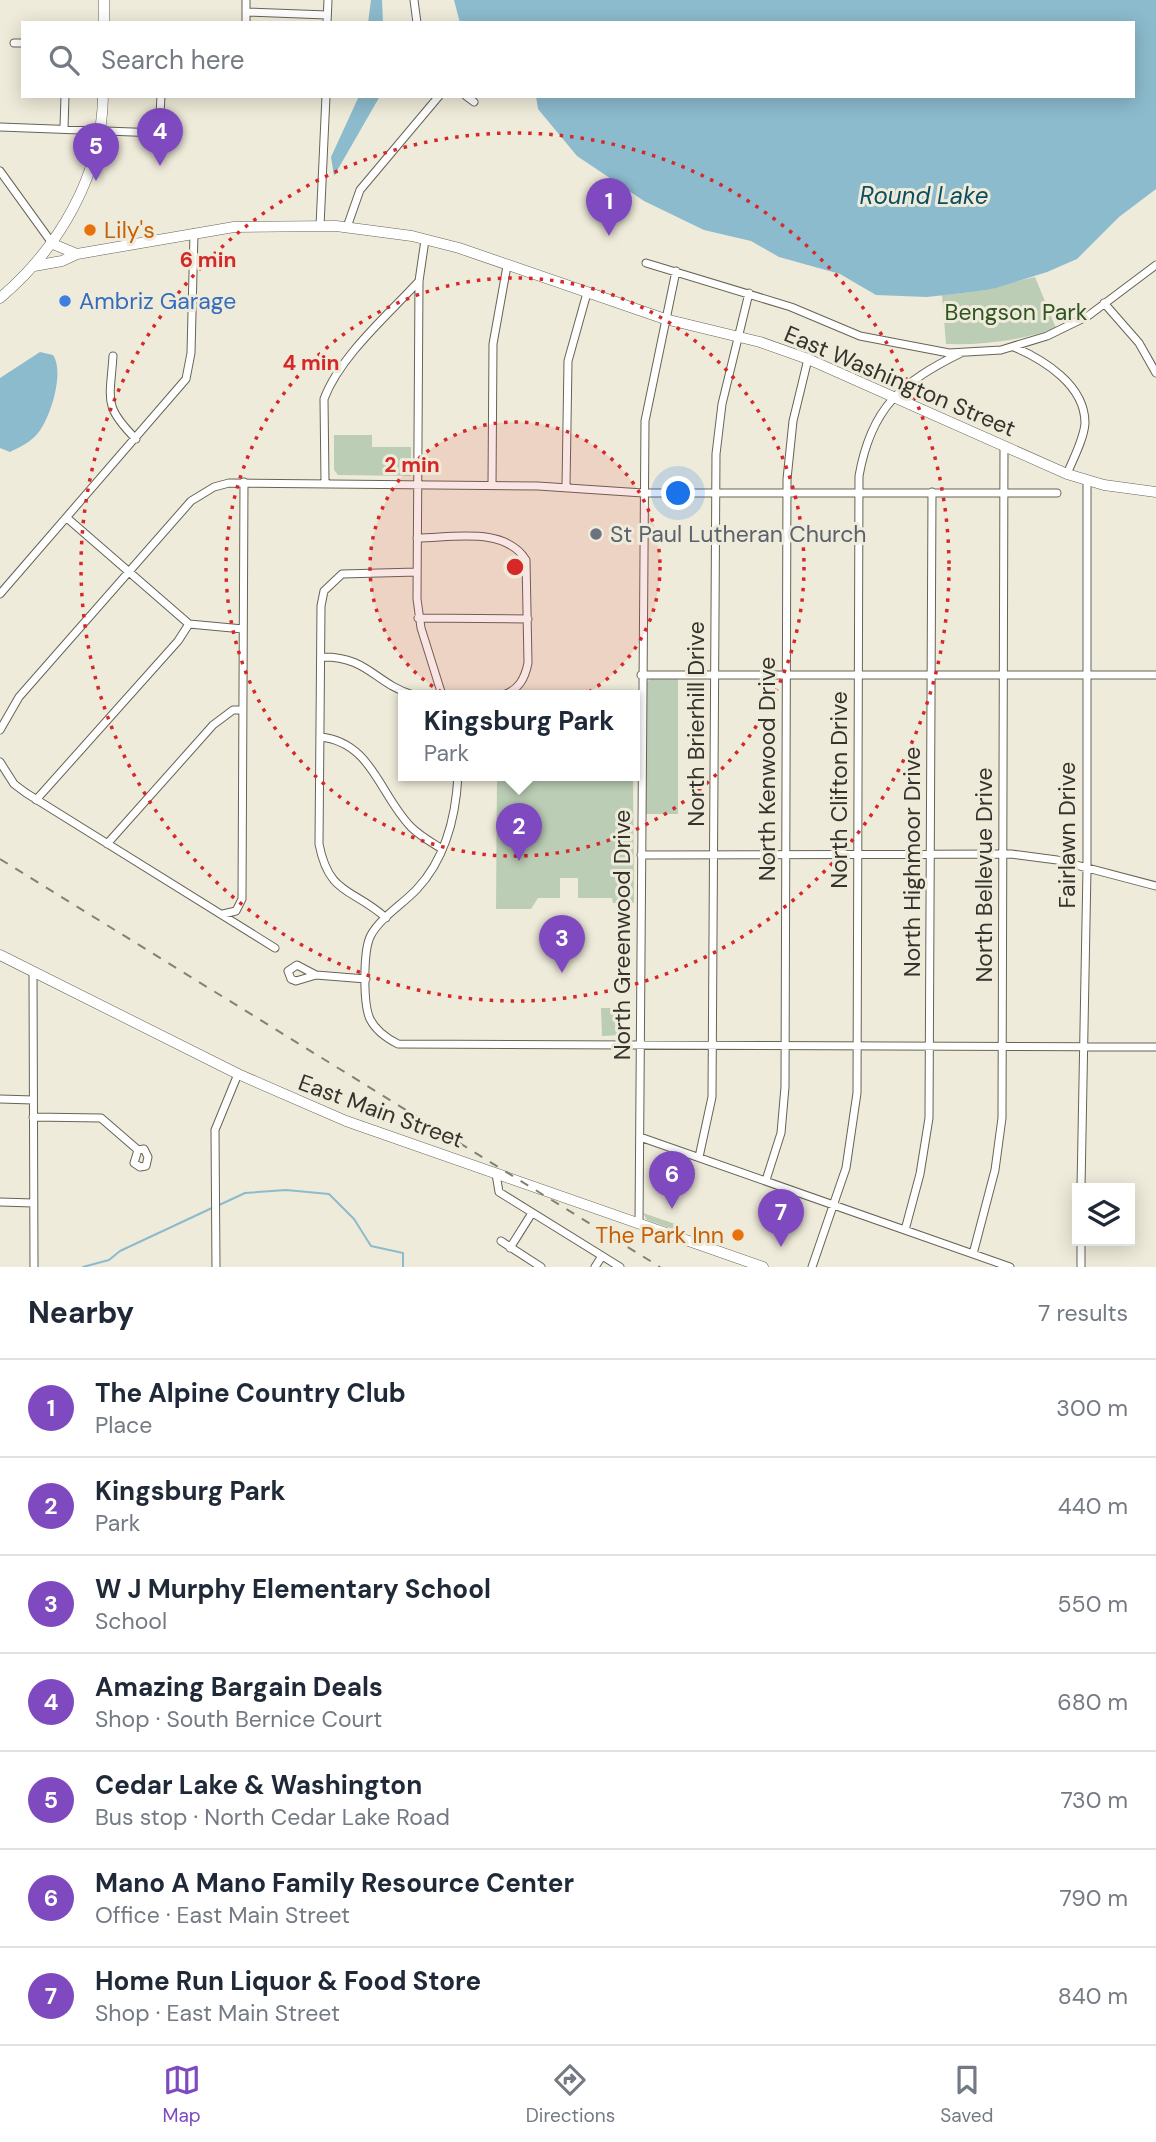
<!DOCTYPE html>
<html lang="en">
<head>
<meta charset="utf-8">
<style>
	body { margin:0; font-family:"DM Sans",sans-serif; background:#f2f2f3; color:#1f2937 }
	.controls { position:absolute; right:21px; bottom:21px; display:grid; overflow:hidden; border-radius:0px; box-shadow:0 4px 18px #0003 }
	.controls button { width:63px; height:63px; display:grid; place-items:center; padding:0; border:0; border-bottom:2px solid #e0e1e3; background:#fff; color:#1f2937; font:35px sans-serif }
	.you { position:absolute; left:679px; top:494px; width:24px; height:24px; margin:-18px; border:5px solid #fff; border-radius:50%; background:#1a73e8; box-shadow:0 0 0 10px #1a73e833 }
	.badge { display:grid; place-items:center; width:46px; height:46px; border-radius:50%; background:#7f49c0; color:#fff; font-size:23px; font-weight:700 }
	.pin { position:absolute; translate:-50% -58px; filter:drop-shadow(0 2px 4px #0008) }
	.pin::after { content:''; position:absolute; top:37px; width:24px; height:21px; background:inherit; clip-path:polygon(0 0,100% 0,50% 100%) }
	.popup { position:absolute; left:398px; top:690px; width:242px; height:91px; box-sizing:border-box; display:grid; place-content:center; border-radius:0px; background:#fff; filter:drop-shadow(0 2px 5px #0005); font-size:23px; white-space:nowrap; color:#747a83 }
	.popup b { font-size:26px; color:#1f2937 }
	.popup::after { content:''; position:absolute; left:50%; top:100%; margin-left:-14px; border:14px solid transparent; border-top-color:#fff }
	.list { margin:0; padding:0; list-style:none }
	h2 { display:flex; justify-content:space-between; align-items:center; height:91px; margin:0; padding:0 28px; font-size:30px }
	h2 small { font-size:23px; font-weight:400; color:#747a83 }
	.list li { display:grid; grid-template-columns:46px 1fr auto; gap:21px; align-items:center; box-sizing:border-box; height:98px; padding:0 28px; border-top:2px solid #e0e1e3 }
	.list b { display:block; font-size:26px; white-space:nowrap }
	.list p { margin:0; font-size:23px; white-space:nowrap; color:#747a83 }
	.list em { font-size:23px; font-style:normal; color:#747a83 }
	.icon { flex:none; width:38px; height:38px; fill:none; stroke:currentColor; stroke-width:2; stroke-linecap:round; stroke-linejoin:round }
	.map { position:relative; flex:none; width:1156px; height:1267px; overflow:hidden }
	.search { position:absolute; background:#fff; box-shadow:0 4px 18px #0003; left:21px; right:21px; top:21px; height:77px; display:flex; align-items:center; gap:18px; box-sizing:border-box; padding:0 24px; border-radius:0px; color:#747a83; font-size:26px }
	.sheet { height:777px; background:#fff }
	nav { display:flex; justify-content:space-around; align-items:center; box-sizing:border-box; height:98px; border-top:2px solid #e0e1e3; background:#fff; font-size:19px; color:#747a83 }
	nav a { display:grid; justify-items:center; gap:4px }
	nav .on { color:#7f49c0 }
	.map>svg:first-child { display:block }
	.green { fill:#bbcdb5 }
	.water { fill:#8cbbcd }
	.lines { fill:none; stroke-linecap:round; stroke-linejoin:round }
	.stream { stroke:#8cbbcd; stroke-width:2 }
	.minor-casing { stroke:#676455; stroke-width:9 }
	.secondary-casing { stroke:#676455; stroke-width:11 }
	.minor { stroke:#fff; stroke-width:7 }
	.secondary { stroke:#fff; stroke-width:10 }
	.rail { stroke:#838075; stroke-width:2; stroke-dasharray:9 9; stroke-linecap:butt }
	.ring { fill:none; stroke:#d62828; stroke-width:3.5; stroke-dasharray:3.5 7 }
	.food-dot { fill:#e8710a; stroke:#efebda; stroke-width:2.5 }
	.shop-dot { fill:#3f7fe0; stroke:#efebda; stroke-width:2.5 }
	.worship-dot { fill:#6b7280; stroke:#efebda; stroke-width:2.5 }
	.labels { text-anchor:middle; stroke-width:6; stroke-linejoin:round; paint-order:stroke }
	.food-label { font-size:23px; fill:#c56008; stroke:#efebda; text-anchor:start }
	.shop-label { font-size:23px; fill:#366cbe; stroke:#efebda; text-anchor:start }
	.park-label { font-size:23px; fill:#305322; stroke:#efebda }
	.street-label { font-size:23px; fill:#34332c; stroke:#efebda }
	.worship-label { font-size:23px; fill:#5b616d; stroke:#efebda; text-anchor:start }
	.water-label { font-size:24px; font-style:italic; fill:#0c4e61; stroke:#efebda }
	.centre { fill:#d62828; stroke:#efebda; stroke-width:3.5 }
	.ring-label { font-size:21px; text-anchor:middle; font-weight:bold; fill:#d62828; stroke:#efebda; stroke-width:6; stroke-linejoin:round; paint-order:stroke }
</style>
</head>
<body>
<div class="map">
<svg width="1156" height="1267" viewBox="0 0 1156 1267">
	<rect width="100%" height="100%" fill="#efebda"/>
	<path class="green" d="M1035,277L1056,328C1019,341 984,345 946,344L942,295L972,292Z
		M334,435H372V447H411V476L338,475L334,470Z
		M652,677H678V814H645V684Z
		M497,775H633L634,903H613L612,898H578V878H560V898H538L531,909H496Z
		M601,1008H622L623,1035L602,1036Z
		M643,1213L681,1226L679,1231L647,1220Z"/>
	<path class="water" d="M371,0H382L383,23H368Z
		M454,0H1156V189L1119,217L1077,259L1047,272L996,288L972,292L927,297L876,295L840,274L779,257L751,241L704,230L644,201L577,156L538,109L536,96H1133V23H460Z
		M359,96H380L334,176L331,157Z
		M40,352L53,355C65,372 50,419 38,433C31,442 20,447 10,452L0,448V378Z"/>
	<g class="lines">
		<path class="stream" d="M217,1206L245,1193L286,1190L329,1194L354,1219L371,1246L403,1253V1267
			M83,1267L109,1260L120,1251L212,1208"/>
		<defs>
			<path id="minor" d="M414,0L417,23
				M246,12L327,15
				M246,23V0
				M327,23L328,0
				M14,43H23
				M466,96L474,102
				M0,127L159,133L161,96
				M64,128L65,96
				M0,171L52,243
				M320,226L326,96
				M347,227L360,190L439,96
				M425,240L419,281L417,599L421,628L442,695
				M646,263L791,307L860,336L949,353L1001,350L1047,336L1088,316L1156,265
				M1104,303L1139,343L1156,373
				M1014,347C1044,360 1085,385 1085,423C1084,439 1073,459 1067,474
				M113,356C110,401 103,406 136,439
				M325,482L324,399C340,356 388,315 419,281
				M492,485L493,344L507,266
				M566,487L568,361L587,293
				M67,518L189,624L243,629
				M417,538C452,538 505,526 526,560L528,663C525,678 519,690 503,695
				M0,594L186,379L191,353L194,233
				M418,618L528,619
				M321,657C368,656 374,683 413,695
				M641,675H1156
				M0,730L19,697L191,501L214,487L229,483L538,486L643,493H1057
				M320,737C372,742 379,794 411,827C420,836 431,842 442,849
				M0,762L14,784L26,793L275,948
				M458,775C456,816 445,859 417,889C403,904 381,917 371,935C363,949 363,1004 370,1019C376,1031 386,1038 398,1044L1156,1047
				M36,800L178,641L189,624
				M107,844L213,725L233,710H243
				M641,855L1011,854L1057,860L1156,886
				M223,914L236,911L242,899L244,482
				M386,918C353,888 329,896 319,844L321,606L324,591L342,574L417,572
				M33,971L34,1267
				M316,975L296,981L291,979L288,971L297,965L316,975L366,979
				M0,1099L33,1100
				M33,1117L101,1118L138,1150L144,1149L148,1157L146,1166L140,1167L134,1163L138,1150
				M640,1137L1010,1267
				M699,1157L712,1097L716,454L722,404L749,293
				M496,1174L499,1192L620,1267
				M766,1180L781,1133L785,1087L787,479L793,421L808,359
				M1081,1188L1087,869V481
				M0,1202L33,1203
				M639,1223L645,421L676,271
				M905,1230L920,1174L929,1118L932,492
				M501,1241L541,1267
				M510,1248L532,1213
				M973,1254L995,1170L1002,1118L1004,447
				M216,1267L215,1130L238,1074
				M595,1267L602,1256
				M812,1267L846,1168L857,1093L859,476C871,408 901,382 961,353
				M1081,1267V1241"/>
			<path id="secondary" d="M104,23V0
				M53,244L77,254L234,227L336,226L412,236L459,248L665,319L760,342L808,359L1067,474L1104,485L1156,492
				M34,266L62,261L77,254
				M0,298C59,248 102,175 103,96
				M0,955L238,1074L346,1121L763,1267"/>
		</defs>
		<use href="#minor" class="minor-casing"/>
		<use href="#secondary" class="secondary-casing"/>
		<use href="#minor" class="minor"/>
		<use href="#secondary" class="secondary"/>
		<path class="rail" d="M0,859L660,1267"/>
	</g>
	<circle cx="515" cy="567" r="145" fill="#d62828" fill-opacity=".12"/>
	<g class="ring">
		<circle cx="515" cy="567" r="145"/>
		<circle cx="515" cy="567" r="289"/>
		<circle cx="515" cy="567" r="434"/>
	</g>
	<g class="food-dot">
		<circle cx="90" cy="230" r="7"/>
		<circle cx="738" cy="1235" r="7"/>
	</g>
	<circle class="shop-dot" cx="65" cy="301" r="7"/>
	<circle class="worship-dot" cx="596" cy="534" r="7"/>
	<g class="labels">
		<g class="food-label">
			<text x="104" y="238">Lily's</text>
			<text x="724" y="1243" text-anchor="end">The Park Inn</text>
		</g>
		<g class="shop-label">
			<text x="79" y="309">Ambriz Garage</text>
		</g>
		<g class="park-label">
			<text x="1016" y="320">Bengson Park</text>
		</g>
		<g class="street-label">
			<text transform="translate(900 381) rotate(23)" y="8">East Washington Street</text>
			<text transform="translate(696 724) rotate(-90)" y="8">North Brierhill Drive</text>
			<text transform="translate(767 769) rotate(-90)" y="8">North Kenwood Drive</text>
			<text transform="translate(839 790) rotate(-90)" y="8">North Clifton Drive</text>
			<text transform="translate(1067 835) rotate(-90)" y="8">Fairlawn Drive</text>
			<text transform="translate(912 862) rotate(-90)" y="8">North Highmoor Drive</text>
			<text transform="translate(984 875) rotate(-90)" y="8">North Bellevue Drive</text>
			<text transform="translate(622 935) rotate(-90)" y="8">North Greenwood Drive</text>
			<text transform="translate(381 1111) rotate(20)" y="8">East Main Street</text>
		</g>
		<g class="worship-label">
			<text x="610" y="542">St Paul Lutheran Church</text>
		</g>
		<g class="water-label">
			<text x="924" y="204">Round Lake</text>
		</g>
	</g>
	<circle cx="515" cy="567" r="10" class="centre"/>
	<g class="ring-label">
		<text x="208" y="267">6 min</text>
		<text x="311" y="370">4 min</text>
		<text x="412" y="472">2 min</text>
	</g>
</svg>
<div class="controls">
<button><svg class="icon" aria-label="layers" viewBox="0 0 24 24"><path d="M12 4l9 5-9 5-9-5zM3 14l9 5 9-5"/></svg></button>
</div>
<div class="you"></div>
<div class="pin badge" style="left:609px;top:236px">1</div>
<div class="pin badge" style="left:519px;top:861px">2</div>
<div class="popup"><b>Kingsburg Park</b>Park</div>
<div class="pin badge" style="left:562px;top:973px">3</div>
<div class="pin badge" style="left:160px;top:166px">4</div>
<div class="pin badge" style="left:96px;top:181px">5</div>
<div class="pin badge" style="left:672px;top:1209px">6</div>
<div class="pin badge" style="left:781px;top:1247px">7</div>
<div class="search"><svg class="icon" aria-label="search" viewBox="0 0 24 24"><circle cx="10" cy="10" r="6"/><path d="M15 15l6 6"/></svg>Search here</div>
</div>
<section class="sheet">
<h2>Nearby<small>7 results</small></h2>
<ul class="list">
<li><span class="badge">1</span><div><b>The Alpine Country Club</b><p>Place</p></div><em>300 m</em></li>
<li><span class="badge">2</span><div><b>Kingsburg Park</b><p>Park</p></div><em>440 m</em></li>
<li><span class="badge">3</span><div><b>W J Murphy Elementary School</b><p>School</p></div><em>550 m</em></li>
<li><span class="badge">4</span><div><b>Amazing Bargain Deals</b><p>Shop · South Bernice Court</p></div><em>680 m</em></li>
<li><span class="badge">5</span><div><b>Cedar Lake &amp; Washington</b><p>Bus stop · North Cedar Lake Road</p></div><em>730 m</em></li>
<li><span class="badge">6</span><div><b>Mano A Mano Family Resource Center</b><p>Office · East Main Street</p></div><em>790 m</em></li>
<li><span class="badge">7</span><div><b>Home Run Liquor &amp; Food Store</b><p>Shop · East Main Street</p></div><em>840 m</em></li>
</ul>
</section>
<nav>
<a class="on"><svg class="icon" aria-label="map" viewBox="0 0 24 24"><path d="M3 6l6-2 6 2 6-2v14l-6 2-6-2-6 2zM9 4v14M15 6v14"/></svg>Map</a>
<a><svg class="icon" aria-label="directions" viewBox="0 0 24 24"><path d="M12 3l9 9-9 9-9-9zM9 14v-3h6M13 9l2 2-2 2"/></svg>Directions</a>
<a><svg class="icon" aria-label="saved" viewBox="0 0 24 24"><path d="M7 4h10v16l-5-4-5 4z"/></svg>Saved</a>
</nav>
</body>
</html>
